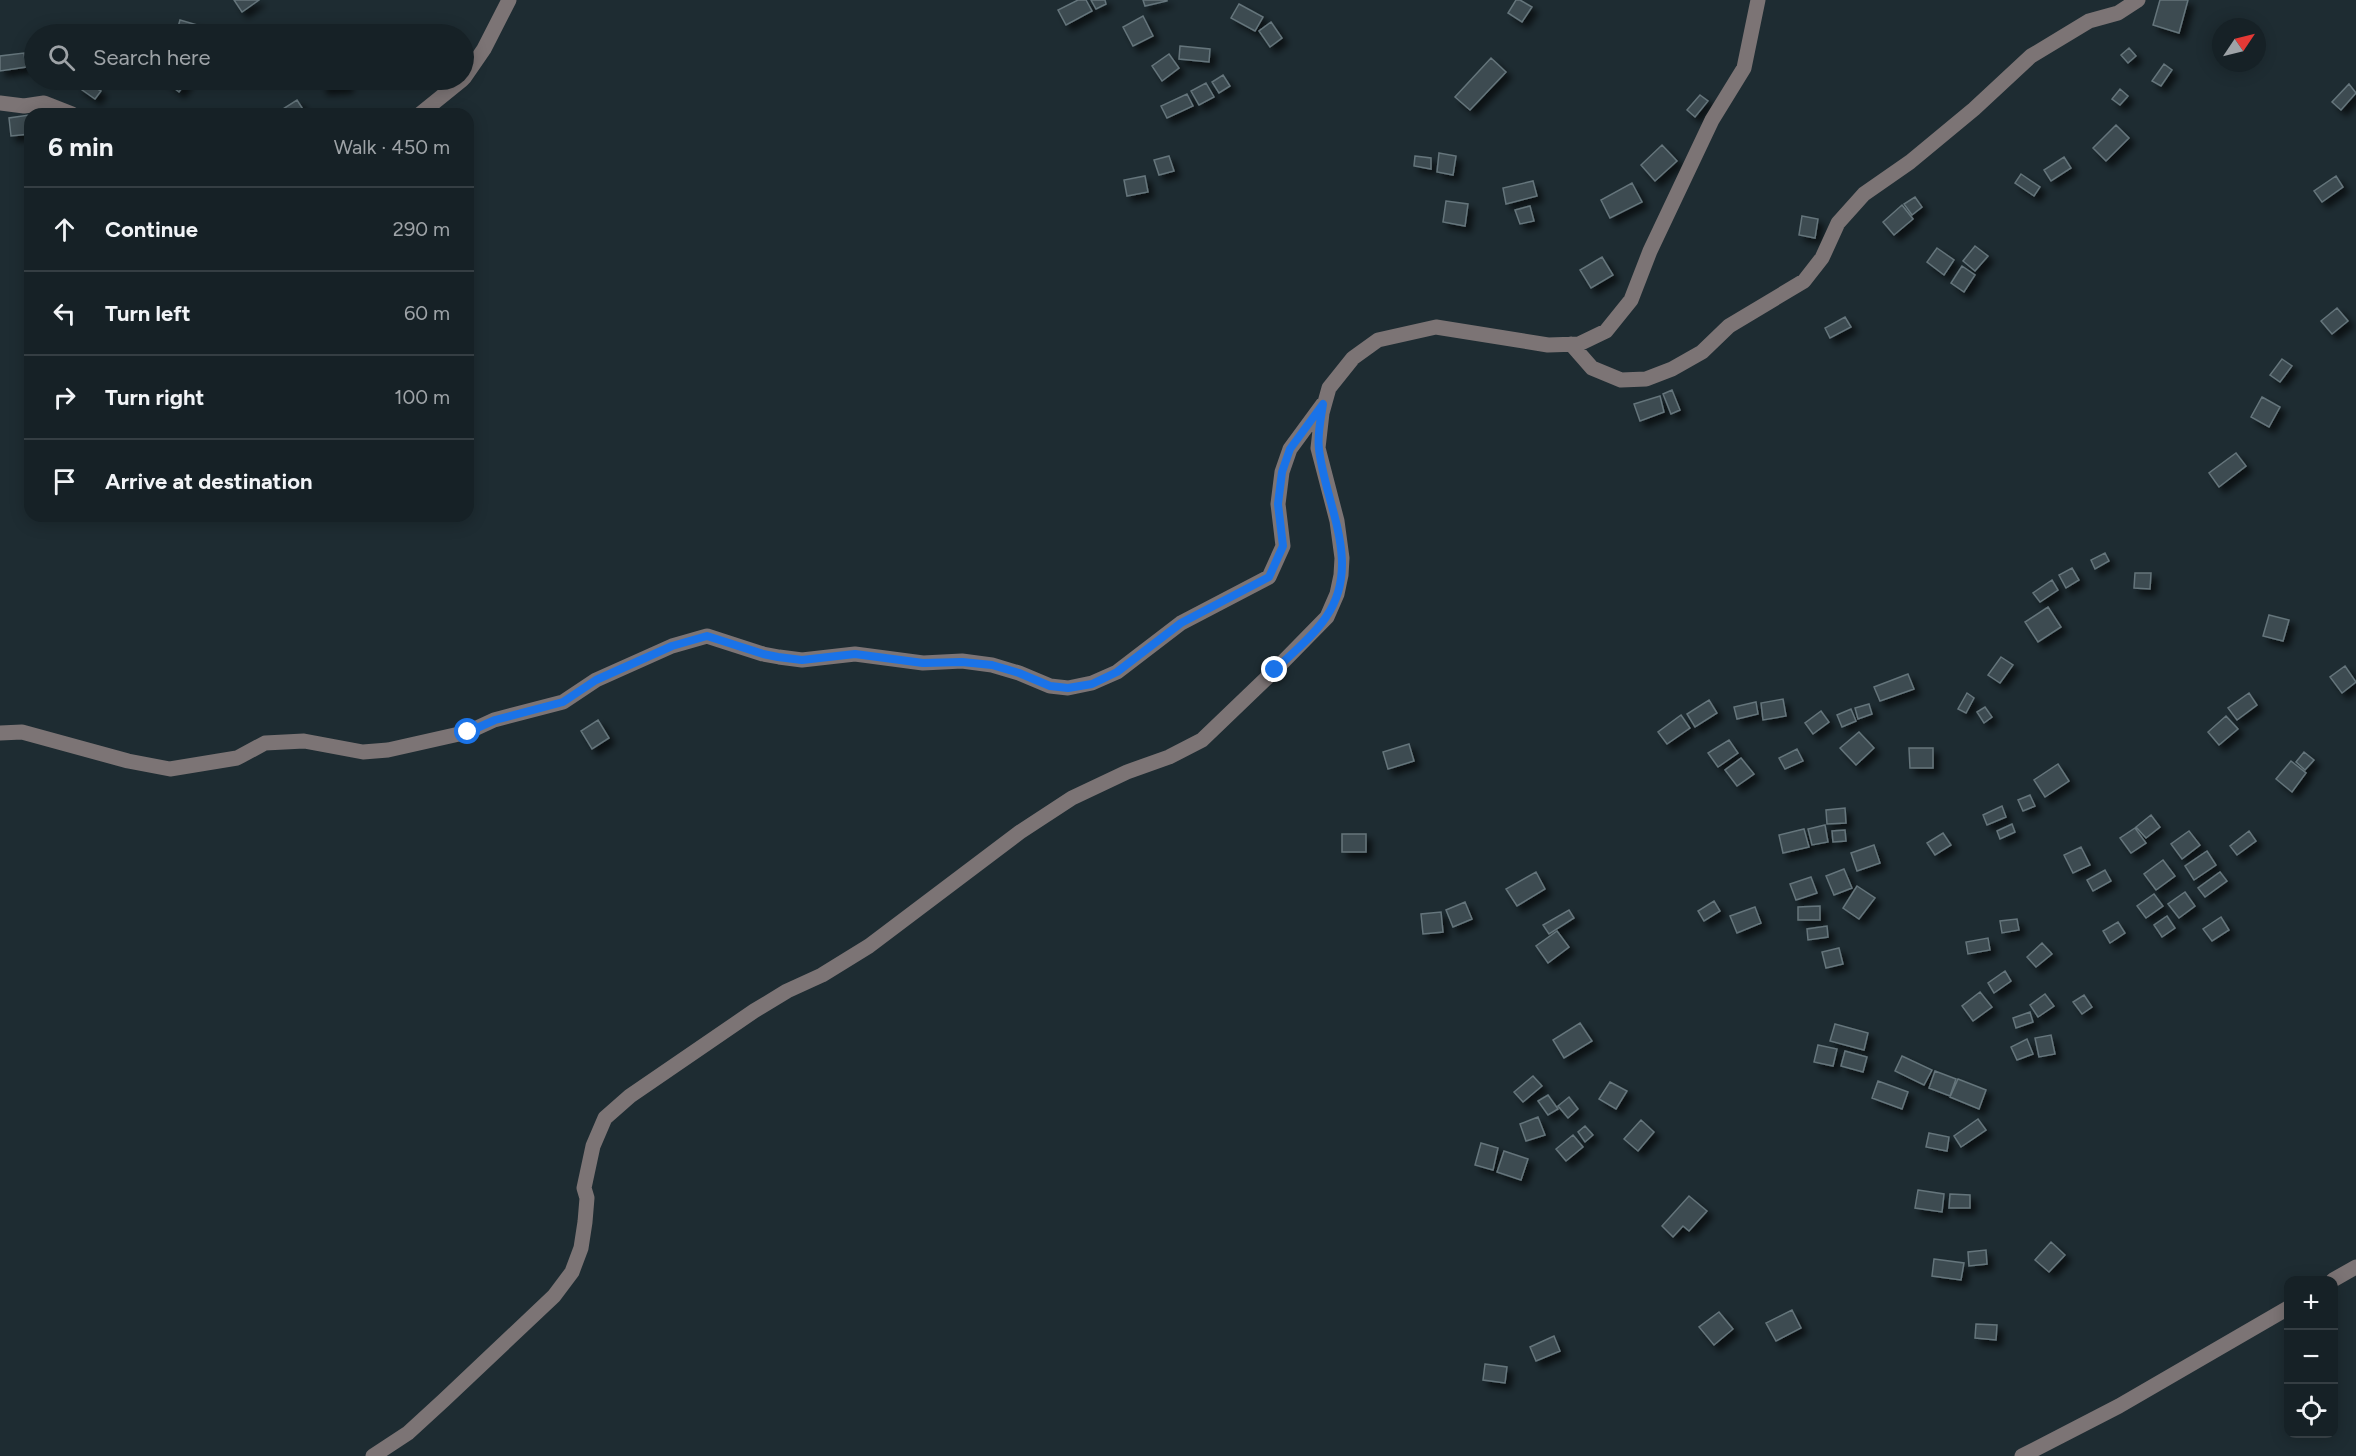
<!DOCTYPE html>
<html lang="en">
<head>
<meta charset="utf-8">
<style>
	body { margin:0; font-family:Figtree,sans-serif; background:#232e32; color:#f1f3f6 }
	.controls { position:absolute; right:18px; bottom:18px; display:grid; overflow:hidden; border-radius:12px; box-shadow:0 3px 15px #0003 }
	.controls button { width:54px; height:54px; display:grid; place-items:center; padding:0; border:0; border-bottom:2px solid #353e43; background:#162126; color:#f1f3f6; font:30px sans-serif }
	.compass { position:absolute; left:2212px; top:18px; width:54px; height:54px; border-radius:50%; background:#162126; box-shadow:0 3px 15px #0003; rotate:55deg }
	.stop { position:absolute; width:18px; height:18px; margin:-14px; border:4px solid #1a73e8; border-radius:50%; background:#fff }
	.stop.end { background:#1a73e8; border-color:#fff; box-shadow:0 2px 6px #0008 }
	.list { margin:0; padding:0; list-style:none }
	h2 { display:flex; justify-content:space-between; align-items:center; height:78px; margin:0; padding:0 24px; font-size:26px }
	h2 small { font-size:20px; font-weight:400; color:#9ea3a7 }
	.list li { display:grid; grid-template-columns:39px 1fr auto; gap:18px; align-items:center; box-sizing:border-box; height:84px; padding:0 24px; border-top:2px solid #353e43 }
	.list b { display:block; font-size:22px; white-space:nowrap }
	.list em { font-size:20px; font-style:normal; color:#9ea3a7 }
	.icon { flex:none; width:33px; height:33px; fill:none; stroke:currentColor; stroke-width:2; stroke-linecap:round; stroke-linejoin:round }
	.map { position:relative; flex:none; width:2356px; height:1456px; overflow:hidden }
	.search { position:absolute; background:#162126; box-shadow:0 3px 15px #0003; left:24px; top:24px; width:450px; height:66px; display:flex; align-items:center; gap:15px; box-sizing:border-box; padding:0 21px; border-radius:33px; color:#9ea3a7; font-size:22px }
	.panel { position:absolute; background:#162126; box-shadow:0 3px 15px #0003; left:24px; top:108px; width:450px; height:414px; border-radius:18px }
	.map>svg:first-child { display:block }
	.building { fill:#3c4b51; stroke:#65757b; stroke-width:1.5; filter:url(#shadow) }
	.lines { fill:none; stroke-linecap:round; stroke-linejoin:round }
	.minor { stroke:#7c7475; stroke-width:15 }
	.route { stroke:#1a73e8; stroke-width:8 }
</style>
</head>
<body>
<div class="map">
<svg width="2356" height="1456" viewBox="0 0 2356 1456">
	<defs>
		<filter id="shadow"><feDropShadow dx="5.5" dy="5.5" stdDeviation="3" flood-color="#0009"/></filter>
	</defs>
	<rect width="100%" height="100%" fill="#1e2c32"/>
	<path class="building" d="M234,0H259L242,12Z
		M1078,0H1086L1092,11L1066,25L1058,10Z
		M1091,0H1105L1106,4L1096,9Z
		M1143,0H1167V1L1145,6Z
		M1516,0H1520L1532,7L1522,22L1508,13Z
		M2160,0H2188L2179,33L2153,25Z
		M1239,4L1263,17L1255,31L1231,18Z
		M1143,16L1153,36L1133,46L1123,27Z
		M180,20L204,27L202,34H176Z
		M1271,22L1282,38L1270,47L1259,31Z
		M1180,46L1210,49L1209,62L1179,59Z
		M2129,48L2136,56L2128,63L2121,55Z
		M24,53L26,67L0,71V56Z
		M1169,54L1179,68L1162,81L1152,66Z
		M1491,58L1506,72L1470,110L1455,97Z
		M2164,64L2172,70L2161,86L2152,81Z
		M1223,75L1230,86L1219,93L1212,82Z
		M83,80L101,91L95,99L78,87Z
		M164,80H185L187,81L179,92Z
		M321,80H347V87L322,89Z
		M1206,83L1214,97L1199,105L1191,91Z
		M2349,84L2356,93L2341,110L2332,102Z
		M2120,89L2128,96L2120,105L2112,99Z
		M1187,94L1193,106L1167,118L1161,106Z
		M1700,95L1708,101L1695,117L1687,110Z
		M297,100L306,114H275Z
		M29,115L30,134L11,136L9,118Z
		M2116,125L2129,138L2106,161L2093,148Z
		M1662,145L1677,161L1655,181L1641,165Z
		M1439,153L1456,156L1453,175L1437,172Z
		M1169,156L1174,171L1159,175L1154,160Z
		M1415,156L1431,158V169L1414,166Z
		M2064,157L2071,168L2051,181L2044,170Z
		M2021,174L2040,187L2034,196L2015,183Z
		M1145,176L1148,192L1127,196L1124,180Z
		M2336,176L2343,187L2322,202L2314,191Z
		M1533,181L1537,196L1506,204L1503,188Z
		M1632,183L1642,202L1610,218L1601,200Z
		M1915,197L1922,207L1912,215L1904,204Z
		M1446,201L1468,204L1465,226L1443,222Z
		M1902,205L1913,219L1894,235L1883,222Z
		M1530,206L1534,221L1520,224L1515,210Z
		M1802,216L1818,219L1815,238L1799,235Z
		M1975,246L1988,256L1975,271L1963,261Z
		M1937,248L1954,260L1944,275L1927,262Z
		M1602,257L1613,275L1591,288L1580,270Z
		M1962,266L1975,275L1964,292L1951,283Z
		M2337,308L2348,321L2332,334L2321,321Z
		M1845,317L1851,327L1830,338L1825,328Z
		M2282,359L2292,366L2280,382L2270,375Z
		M1672,390L1680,410L1671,414L1663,394Z
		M1660,396L1664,412L1640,421L1634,404Z
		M2262,397L2280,407L2269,427L2251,417Z
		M2236,453L2246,466L2219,487L2209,473Z
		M2105,553L2109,561L2095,569L2091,560Z
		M2072,568L2079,580L2066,588L2059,575Z
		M2135,573H2151L2150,589L2134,588Z
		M2052,580L2058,590L2040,602L2033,593Z
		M2048,607L2061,627L2038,642L2025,622Z
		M2269,615L2289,620L2283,641L2263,636Z
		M2001,657L2013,665L2000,683L1988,675Z
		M2345,666L2356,682L2342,693L2330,677Z
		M1908,674L1914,689L1880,701L1874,687Z
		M1967,693L1974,698L1966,713L1958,709Z
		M2249,693L2257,705L2237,720L2228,708Z
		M1783,699L1786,716L1763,720L1761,703Z
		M1709,700L1717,713L1695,727L1687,714Z
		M1756,702L1758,714L1737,719L1734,707Z
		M1869,704L1872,714L1858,719L1855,708Z
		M1985,707L1992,717L1984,723L1977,712Z
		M1851,709L1856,721L1842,727L1837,715Z
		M1821,711L1829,722L1813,734L1805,723Z
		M1681,715L1690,728L1667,744L1658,732Z
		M2226,716L2238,729L2219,745L2208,732Z
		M598,720L609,738L592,749L581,731Z
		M1859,732L1874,748L1856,765L1840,748Z
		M1729,740L1738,753L1718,767L1708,753Z
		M1409,744L1414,761L1388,769L1383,752Z
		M1909,748H1933V768H1910Z
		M1797,749L1803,761L1785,769L1779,758Z
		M2304,752L2314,760L2305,770L2296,762Z
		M1741,758L1754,774L1737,786L1725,770Z
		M2291,761L2306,773L2292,792L2276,779Z
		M2058,764L2069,781L2045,797L2034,780Z
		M2030,795L2035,806L2023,811L2018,800Z
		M2002,806L2006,817L1987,825L1983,815Z
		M1845,808L1846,823L1827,824L1826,810Z
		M2151,815L2160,827L2146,838L2136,827Z
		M2012,824L2015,832L2000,839L1997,831Z
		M1825,825L1828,842L1812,845L1808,829Z
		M2135,828L2146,843L2131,853L2120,838Z
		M1804,829L1809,847L1783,853L1779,835Z
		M1845,830L1846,841L1833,842L1832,831Z
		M2189,831L2200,845L2182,859L2171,844Z
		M2249,831L2256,841L2237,855L2230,846Z
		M1943,833L1951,845L1935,855L1927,843Z
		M1342,834H1366V852H1342Z
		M1874,845L1880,863L1857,871L1851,853Z
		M2081,847L2090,865L2073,873L2064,855Z
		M2207,851L2216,865L2194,880L2185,866Z
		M2163,860L2175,876L2156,890L2144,874Z
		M1844,869L1852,888L1834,895L1826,876Z
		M2105,870L2111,881L2093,891L2087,880Z
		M1536,872L1545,889L1517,906L1506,889Z
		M2220,872L2227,881L2205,897L2198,888Z
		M1811,877L1817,893L1796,900L1790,884Z
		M1857,886L1875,898L1859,919L1843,908Z
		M2185,892L2195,906L2179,918L2168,904Z
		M2154,894L2163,906L2146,918L2137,906Z
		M1714,901L1720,911L1704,921L1698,911Z
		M1465,902L1472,919L1453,927L1446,910Z
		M1820,906V920H1798V907Z
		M1755,907L1761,923L1737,933L1730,916Z
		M1569,910L1574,918L1549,934L1543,925Z
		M1441,912L1443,932L1423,934L1421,914Z
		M2167,916L2175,928L2162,937L2154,925Z
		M2221,917L2229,930L2212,941L2203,929Z
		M2017,919L2019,930L2002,933L2000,921Z
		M2118,922L2125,933L2110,943L2103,931Z
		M1827,926L1828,937L1808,940L1807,929Z
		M1557,931L1569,947L1548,963L1536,946Z
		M1988,938L1990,950L1968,954L1966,942Z
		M2042,943L2052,954L2036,967L2027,957Z
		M1839,948L1843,964L1826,968L1822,952Z
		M2005,971L2011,981L1994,993L1988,983Z
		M1980,992L1992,1007L1973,1021L1962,1006Z
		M2045,994L2054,1006L2038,1017L2030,1005Z
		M2084,995L2092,1007L2082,1014L2073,1002Z
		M2030,1012L2033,1022L2016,1028L2013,1018Z
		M1580,1023L1592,1041L1564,1058L1553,1040Z
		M1835,1024L1868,1033L1864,1050L1830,1041Z
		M2051,1035L2055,1054L2039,1057L2035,1038Z
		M2027,1039L2033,1054L2017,1060L2011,1047Z
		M1818,1045L1837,1049L1833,1066L1814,1062Z
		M1845,1051L1867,1057L1863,1072L1841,1066Z
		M1902,1056L1932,1070L1924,1085L1895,1071Z
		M1935,1071L1956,1079L1950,1096L1929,1088Z
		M1533,1076L1542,1086L1523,1102L1514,1092Z
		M1958,1079L1986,1090L1979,1109L1950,1097Z
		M1878,1081L1908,1092L1902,1109L1872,1098Z
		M1610,1082L1627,1091L1616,1109L1599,1099Z
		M1548,1095L1558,1109L1548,1115L1538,1101Z
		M1569,1097L1578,1109L1568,1118L1558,1106Z
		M1538,1117L1545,1135L1526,1141L1520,1124Z
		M1978,1119L1986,1130L1961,1147L1954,1136Z
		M1641,1120L1654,1132L1638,1151L1624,1139Z
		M1585,1126L1593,1135L1585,1142L1578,1132Z
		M1929,1133L1949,1137L1947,1151L1926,1147Z
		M1573,1135L1583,1147L1566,1161L1556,1149Z
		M1481,1143L1498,1148L1493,1170L1475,1165Z
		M1504,1151L1528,1159L1521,1180L1497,1172Z
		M1918,1190L1944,1194L1942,1212L1915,1208Z
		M1950,1194L1970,1195V1208H1949Z
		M1689,1196L1707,1211L1689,1231L1683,1226L1673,1237L1662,1226Z
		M2051,1242L2065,1255L2049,1272L2035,1260Z
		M1986,1250L1987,1264L1969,1266L1968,1252Z
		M1934,1259L1964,1263L1961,1280L1932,1276Z
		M1792,1310L1801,1328L1776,1341L1766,1323Z
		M1719,1312L1733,1329L1714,1345L1699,1327Z
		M1976,1324L1997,1325L1996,1340L1975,1338Z
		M1554,1336L1560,1351L1536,1361L1530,1347Z
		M1485,1364L1507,1367L1505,1383L1483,1380Z"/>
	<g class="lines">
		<path class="minor" d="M464,78L484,49L509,0
			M0,103L24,106L44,103L72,114
			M420,114L462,80
			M1571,344L1592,368L1621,380L1646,379L1672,369L1702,352L1729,326L1804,281L1822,258L1838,223L1864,194L1910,162L1974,109L2031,56L2089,21L2118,13L2138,0
			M0,733L22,732L128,761L170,769L237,758L265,743L304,741L363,752L388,750L468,732L494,720L563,702L596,680L672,646L707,636L763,654L779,657L802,660L855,654L923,663L962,661L992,665L1019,673L1050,686L1068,688L1092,683L1117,672L1181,623L1269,577L1283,546L1278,504L1282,472L1290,449L1323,404
			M2333,1280L2356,1267
			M373,1456L408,1433L444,1400L554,1296L572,1272L581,1248L585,1222L587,1198L584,1188L593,1146L605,1118L630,1096L754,1011L787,991L822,975L869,946L1020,832L1072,798L1127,772L1169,757L1202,740L1275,670L1327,617L1337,594L1341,575L1342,558L1337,521L1318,448L1322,413L1329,388L1353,358L1378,340L1436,327L1548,345L1579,344L1606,331L1631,300L1650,251L1712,120L1744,68L1758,0
			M2022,1456L2119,1406L2288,1308"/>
	</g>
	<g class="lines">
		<path class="route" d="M468,732L495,720L563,702L596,680L672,646L707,636L763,654L778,657L802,660L855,654L923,663L962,662L992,665L1019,673L1050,686L1068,688L1092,684L1117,672L1181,623L1269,577L1283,546L1278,504L1282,472L1290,449L1323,404C1321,418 1317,435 1319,449C1325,504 1363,564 1326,617C1313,637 1292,653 1275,670"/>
	</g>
</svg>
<div class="controls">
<button>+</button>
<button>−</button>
<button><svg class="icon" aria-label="locate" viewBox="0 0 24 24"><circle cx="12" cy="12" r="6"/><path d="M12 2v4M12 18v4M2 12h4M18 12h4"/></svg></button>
</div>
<svg class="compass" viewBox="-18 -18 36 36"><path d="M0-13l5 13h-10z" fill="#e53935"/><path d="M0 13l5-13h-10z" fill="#9ea3a7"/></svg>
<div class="stop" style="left:468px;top:732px"></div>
<div class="stop end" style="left:1275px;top:670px"></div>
<div class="search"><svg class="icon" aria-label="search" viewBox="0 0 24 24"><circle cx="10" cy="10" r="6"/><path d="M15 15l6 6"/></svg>Search here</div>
<section class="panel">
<h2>6 min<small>Walk · 450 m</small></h2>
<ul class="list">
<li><svg class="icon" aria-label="ahead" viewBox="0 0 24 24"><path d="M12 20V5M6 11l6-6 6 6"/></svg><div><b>Continue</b></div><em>290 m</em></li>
<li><svg class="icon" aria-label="left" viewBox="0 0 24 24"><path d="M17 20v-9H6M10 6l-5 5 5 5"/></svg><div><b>Turn left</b></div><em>60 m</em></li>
<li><svg class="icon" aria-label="right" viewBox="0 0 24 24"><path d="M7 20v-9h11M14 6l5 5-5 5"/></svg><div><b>Turn right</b></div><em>100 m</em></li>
<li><svg class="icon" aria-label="arrive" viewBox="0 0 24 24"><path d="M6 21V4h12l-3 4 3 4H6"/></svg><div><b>Arrive at destination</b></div></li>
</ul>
</section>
</div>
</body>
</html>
